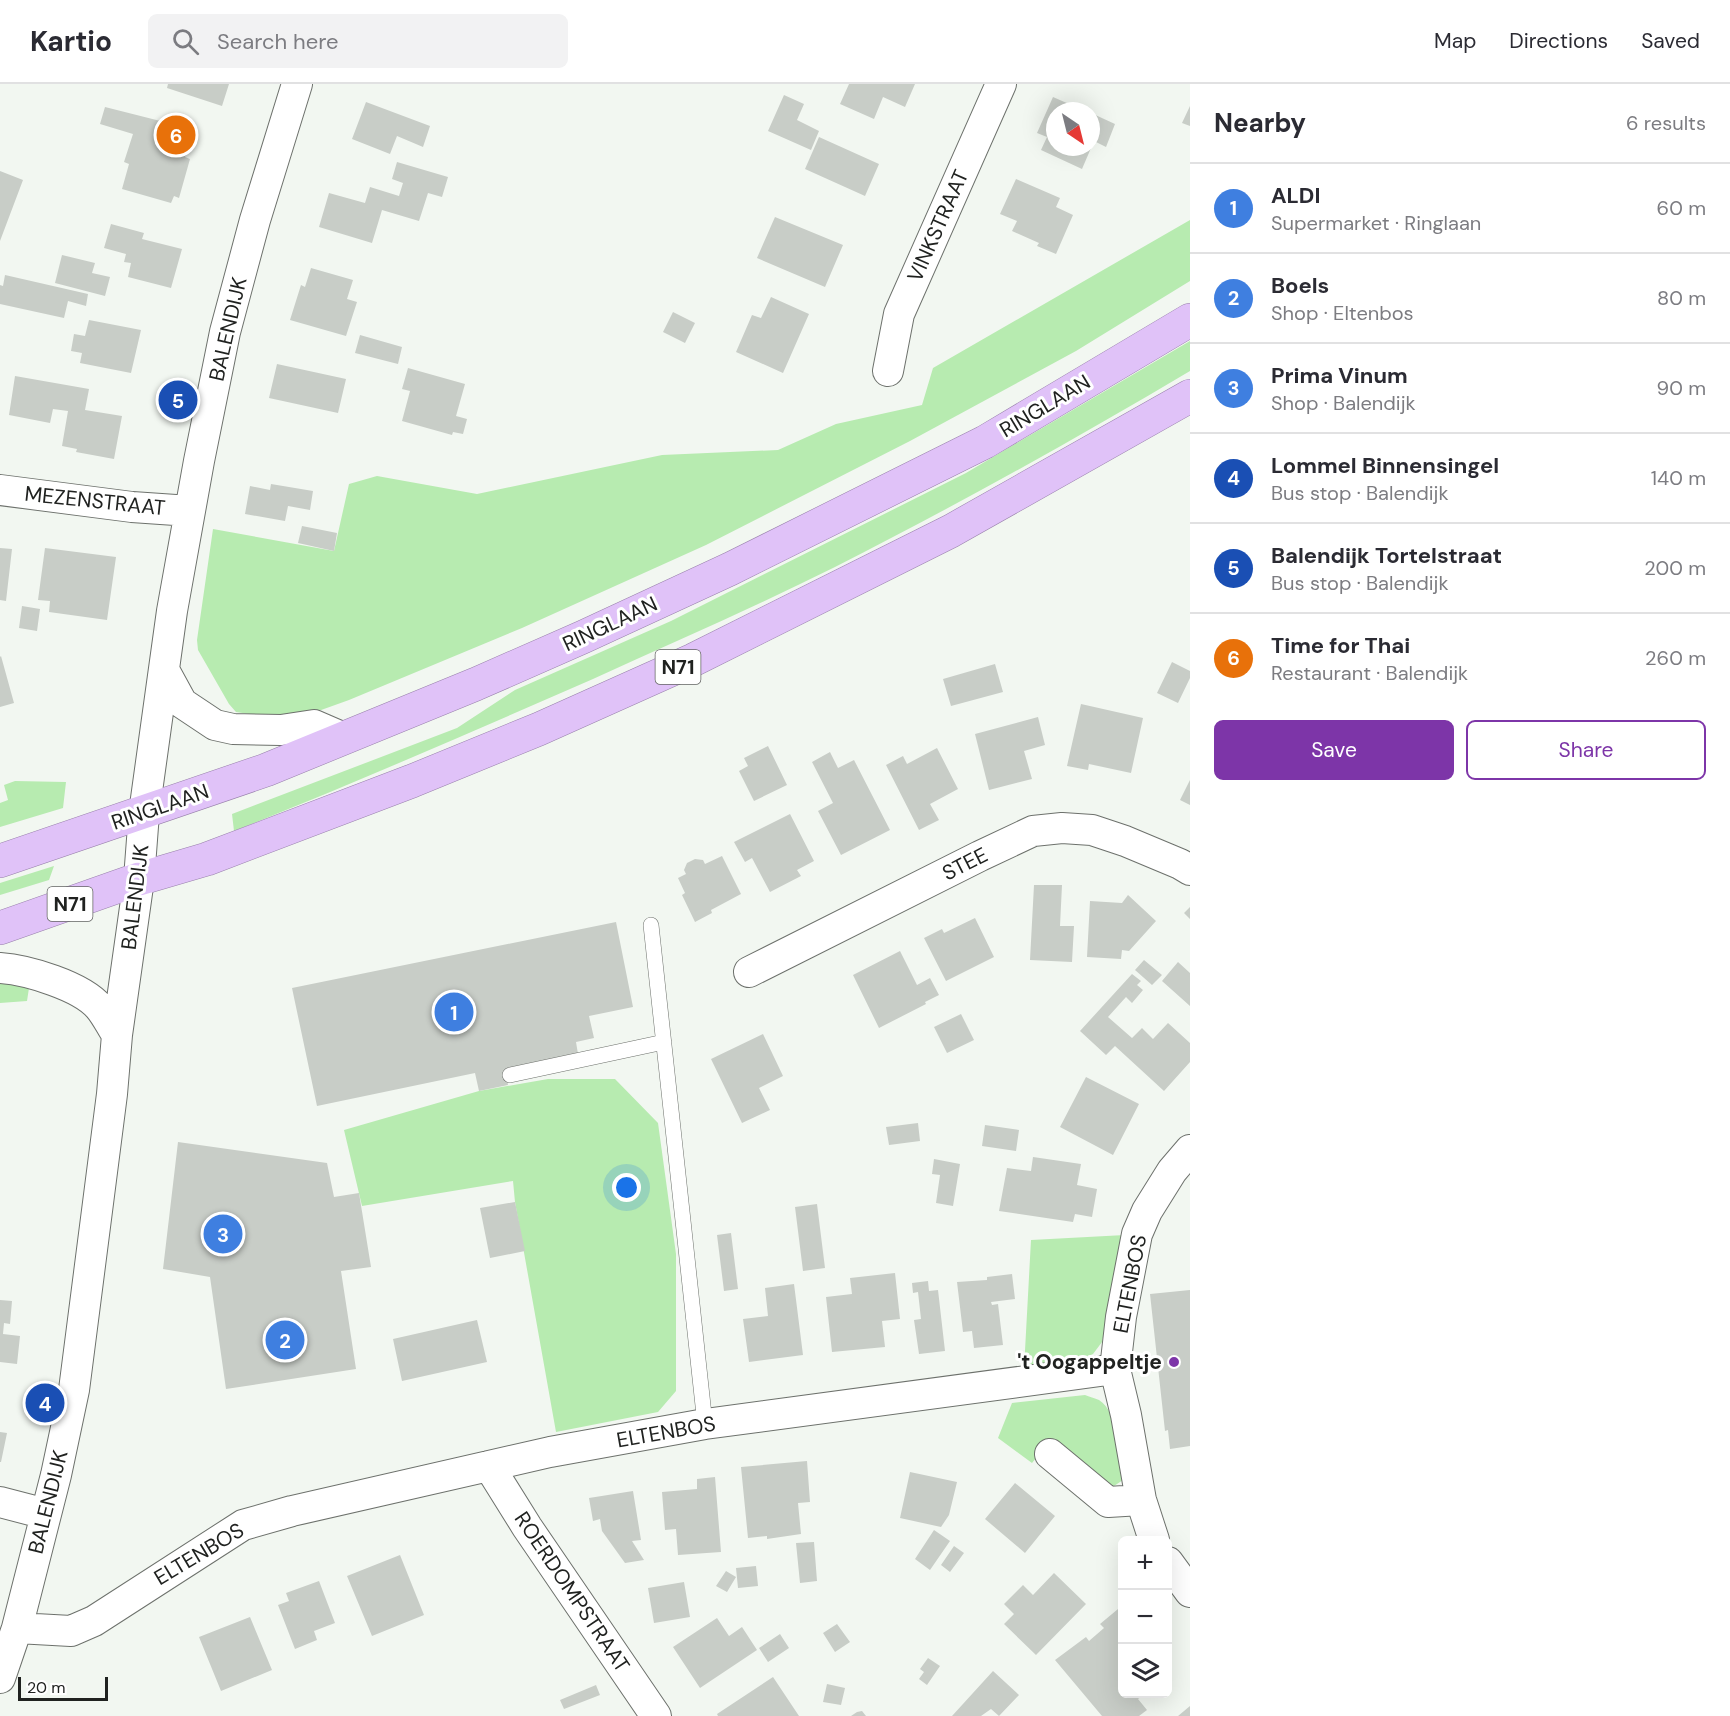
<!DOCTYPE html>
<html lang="en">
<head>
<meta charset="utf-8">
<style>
	body { margin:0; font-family:"DM Sans",sans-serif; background:#f2f2f3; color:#2b2b33 }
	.controls { position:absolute; right:18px; bottom:18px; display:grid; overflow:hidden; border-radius:9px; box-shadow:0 6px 24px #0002 }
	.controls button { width:54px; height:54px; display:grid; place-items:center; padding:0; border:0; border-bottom:2px solid #e1e1e2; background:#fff; color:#2b2b33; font:30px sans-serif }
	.compass { position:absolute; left:1046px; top:18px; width:54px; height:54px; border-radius:50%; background:#fff; box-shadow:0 6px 24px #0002; rotate:145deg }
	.scale { position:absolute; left:18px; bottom:15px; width:90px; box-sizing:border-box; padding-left:6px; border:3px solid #202220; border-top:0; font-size:16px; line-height:21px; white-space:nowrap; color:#202220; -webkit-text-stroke:4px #fff; paint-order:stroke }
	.you { position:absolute; left:627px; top:1104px; width:21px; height:21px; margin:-15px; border:4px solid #fff; border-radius:50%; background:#1a73e8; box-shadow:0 0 0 9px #1a73e833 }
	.badge { display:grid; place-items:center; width:39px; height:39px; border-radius:50%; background:#7d35a8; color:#fff; font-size:20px; font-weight:700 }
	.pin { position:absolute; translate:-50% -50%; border:3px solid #fff; box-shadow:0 2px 6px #0006 }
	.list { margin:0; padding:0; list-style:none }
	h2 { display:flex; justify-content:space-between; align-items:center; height:78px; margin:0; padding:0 24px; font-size:26px }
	h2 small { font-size:20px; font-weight:400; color:#7c7c81 }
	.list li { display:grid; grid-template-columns:39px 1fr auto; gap:18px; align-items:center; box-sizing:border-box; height:90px; padding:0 24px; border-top:2px solid #e1e1e2 }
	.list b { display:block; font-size:22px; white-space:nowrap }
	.list p { margin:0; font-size:20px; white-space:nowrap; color:#7c7c81 }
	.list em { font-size:20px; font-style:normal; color:#7c7c81 }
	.actions { display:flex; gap:12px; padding:18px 24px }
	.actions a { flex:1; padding:14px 0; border:2px solid #7d35a8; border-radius:9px; text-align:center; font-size:21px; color:#7d35a8 }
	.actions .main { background:#7d35a8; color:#fff }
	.icon { flex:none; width:33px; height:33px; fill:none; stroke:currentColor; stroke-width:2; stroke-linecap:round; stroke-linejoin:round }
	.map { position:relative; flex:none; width:1190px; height:1632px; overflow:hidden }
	header { display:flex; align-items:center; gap:36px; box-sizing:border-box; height:84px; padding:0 30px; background:#fff; border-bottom:2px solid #e1e1e2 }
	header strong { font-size:28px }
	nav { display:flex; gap:33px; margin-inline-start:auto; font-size:21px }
	.search { width:420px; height:54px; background:#f2f2f3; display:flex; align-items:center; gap:15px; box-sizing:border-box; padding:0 21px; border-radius:9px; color:#7c7c81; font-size:22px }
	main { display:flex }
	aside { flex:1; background:#fff }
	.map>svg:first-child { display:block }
	.green { fill:#b7ebb0 }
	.building { fill:#c8cdc7 }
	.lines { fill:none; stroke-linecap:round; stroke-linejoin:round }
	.service-casing { stroke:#6d716c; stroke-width:16 }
	.minor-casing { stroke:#6d716c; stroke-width:32 }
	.trunk-casing { stroke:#9880ab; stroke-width:34 }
	.service { stroke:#fff; stroke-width:15 }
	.minor { stroke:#fff; stroke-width:30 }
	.trunk { stroke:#e0c2f8; stroke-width:33 }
	.poi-dot { fill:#7d35a8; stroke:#fff; stroke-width:2 }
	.labels { text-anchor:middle; stroke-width:6; stroke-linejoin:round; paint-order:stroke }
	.shield { fill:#fff; stroke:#636463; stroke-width:1.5 }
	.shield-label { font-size:20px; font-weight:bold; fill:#202220 }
	.street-label { font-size:21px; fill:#202220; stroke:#fff }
	.poi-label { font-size:21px; font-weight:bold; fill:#202220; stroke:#fff; text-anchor:end }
</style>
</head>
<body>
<header>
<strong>Kartio</strong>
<div class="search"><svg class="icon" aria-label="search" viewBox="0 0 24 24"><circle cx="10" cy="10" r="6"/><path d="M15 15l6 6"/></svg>Search here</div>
<nav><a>Map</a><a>Directions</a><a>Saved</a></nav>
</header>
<main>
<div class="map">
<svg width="1190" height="1632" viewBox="0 0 1190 1632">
	<rect width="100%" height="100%" fill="#f2f7f1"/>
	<path class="green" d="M1190,136V197L1076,267L910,357L706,461L522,544L349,616L310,630L270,633L236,628L229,620L198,566L197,556L213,445L334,467L349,400L377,392L477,410L662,371L778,366L836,340L922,321L933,284Z
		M1190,257V287C1074,356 955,422 835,483C755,523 674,558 593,595C474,647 355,699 234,747L232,730L457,644L515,606L671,537L966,389Z
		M15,697L66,698L63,724L0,743V719L8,716L4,701Z
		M54,782L49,796L0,811V799Z
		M0,897L29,904L27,917L0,919Z
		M548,995H615L658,1039L676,1170V1307L658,1328L556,1348L515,1118L513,1097L362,1122L344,1046L479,1007Z
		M1125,1151L1102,1258L1093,1270L1080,1276L1024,1285L1031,1156Z
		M1085,1311C1089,1313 1095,1314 1099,1316C1119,1328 1120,1374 1123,1396L1111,1404L1049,1358L1032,1379L998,1354L1012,1319Z"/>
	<path class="building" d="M168,0H229L222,22L167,4Z
		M849,0H915L905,23L883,13L874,35L840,20Z
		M784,11L804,20L797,36L819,47L811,66L768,47Z
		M1053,13L1085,27H1055V63H1091V29L1115,40L1106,63L1094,57L1082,85L1041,66L1047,53L1037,49Z
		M366,18L430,42L423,63L397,52L390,70L352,55Z
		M1190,22V42L1182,39Z
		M105,23L184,43L178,64L187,67L185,73L190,75L179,114L174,112L171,119L122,105L129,80L124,78L133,50L100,40Z
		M819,53L879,80L865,112L805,85Z
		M397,78L448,93L442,113L428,109L419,137L382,126L372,159L319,143L329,109L365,119L370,103L399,112L403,99L392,95Z
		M0,87L23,96L0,157Z
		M1016,95L1060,114L1056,123L1073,131L1056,170L1037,162L1039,159L1012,147L1017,137L1000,130Z
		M775,133L843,161L825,203L757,174Z
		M111,140L144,149L142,155L182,165L171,204L128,193L131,179L124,178L126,170L104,164Z
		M62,171L95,179L92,189L110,193L105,212L55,199Z
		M311,184L353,196L347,215L357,218L346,252L290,236L301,201L305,203Z
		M5,191L88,210L86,222L68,217L64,234L0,220V201L3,202Z
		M771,213L809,230L783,289L736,268L752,231L761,234Z
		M673,228L695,239L685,259L663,248Z
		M89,236L141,246L131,289L80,279L82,269L71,267L74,250L85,252Z
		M360,251L402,263L398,280L355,269Z
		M277,280L346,295L338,329L269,314Z
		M408,284L465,300L456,332L467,335L463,350L453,348L452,351L402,337L410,307L402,305Z
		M15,292L89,305L85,326L122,332L114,375L76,368L77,365L62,362L68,327L53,325L50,339L9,331Z
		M271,400L313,407L310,426L288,422L285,437L245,430L250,402L270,406Z
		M302,442L337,449L334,467L298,459Z
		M0,464L12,465L6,517L0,516Z
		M45,464L116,473L107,536L49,528L50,517L38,516Z
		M22,522L40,525L37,547L19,544Z
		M1,572L14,619L0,623V573Z
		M1172,578L1190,587V594L1178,619L1157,609Z
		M995,580L1003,608L951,622L943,595Z
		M1081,620L1143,634L1131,689L1089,680L1088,686L1067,682Z
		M1038,633L1045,661L1024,667L1032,695L989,706L975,650Z
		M768,662L787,701L754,717L739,687L748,682L744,674Z
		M937,664L958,705L930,720L939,736L919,746L886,681L903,672L907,680Z
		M830,668L838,684L854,676L890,746L841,771L818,727L833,719L812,678Z
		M1190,696V721L1180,716Z
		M790,730L814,777L797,786L801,792L770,808L752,774L745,778L734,758Z
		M722,772L741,810L711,826L712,829L695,838L682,811L685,809L678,794L686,790L684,786L687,779L695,775L703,776L705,780Z
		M1034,801H1062L1060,842H1074L1072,878L1030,876Z
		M1128,811L1156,837L1129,867L1122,866L1121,875L1087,873L1090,817L1122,819Z
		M1190,823V835L1184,829Z
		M975,834L994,873L946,897L924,854L942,845L944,849Z
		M616,838L633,923L589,932L594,954L576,958L578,970L505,985L508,1001L479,1007L475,989L317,1022L292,904Z
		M900,867L917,901L930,894L939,911L925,918L926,920L879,944L853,891Z
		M1144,876L1162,891L1152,901L1135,886Z
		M1178,878L1190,889V922L1162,897Z
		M1132,890L1141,897L1137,901L1143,906L1132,919L1126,913L1108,933L1132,954L1142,944L1153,955L1168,939L1190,959V978L1164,1007L1115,962L1106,971L1080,947Z
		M961,930L974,956L947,969L934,943Z
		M763,950L783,992L759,1004L770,1026L742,1039L711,975Z
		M1086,993L1139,1020L1113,1071L1060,1043Z
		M918,1039L920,1057L889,1061L886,1043Z
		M985,1041L1019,1046L1016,1067L982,1062Z
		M178,1058L327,1079L334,1113L359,1109L371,1183L341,1187L356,1285L226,1305L210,1193L163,1185Z
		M1033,1073L1081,1080L1077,1101L1097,1105L1092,1133L1075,1130L1073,1138L999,1127L1007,1084L1031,1087Z
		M934,1075L960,1080L953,1122L936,1119L940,1091L932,1090Z
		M515,1118L525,1167L490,1174L480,1124Z
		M817,1120L825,1184L803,1187L795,1123Z
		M731,1149L738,1205L724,1207L717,1151Z
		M895,1189L900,1235L882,1237L885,1263L832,1268L826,1213L852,1210L850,1194Z
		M1012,1190L1015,1215L991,1218L992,1221L998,1220L1003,1261L974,1264L972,1247L963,1248L957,1198L987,1196V1193Z
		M928,1197L929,1207L938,1206L945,1267L919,1270L914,1236L921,1235L918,1208L913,1209L912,1199Z
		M794,1200L803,1271L749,1278L743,1235L768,1232L765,1204Z
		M1190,1206V1362L1170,1365L1168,1346L1165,1347L1150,1210Z
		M0,1216L12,1217L10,1240L4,1239L3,1250L20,1252L17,1280L0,1278Z
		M477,1236L487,1278L402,1297L393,1255Z
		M0,1348L7,1349L1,1378H0Z
		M807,1377L810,1418L798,1419L801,1450L767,1455V1452L748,1454L741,1383Z
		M910,1388L957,1398L949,1431L941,1443L900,1434Z
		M715,1393L721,1468L678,1471L676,1445L665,1446L662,1408L697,1405V1395Z
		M1015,1399L1055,1432L1025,1469L985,1435Z
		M633,1407L641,1456L632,1457L644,1476L625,1479L602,1447L600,1435L593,1437L589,1414Z
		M934,1446L950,1457L930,1486L915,1475Z
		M814,1458L817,1497L800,1499L796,1459Z
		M954,1462L964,1469L950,1488L941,1481Z
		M400,1471L424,1531L372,1552L347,1492Z
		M756,1482L758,1502L738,1504L736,1484Z
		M726,1487L736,1493L727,1508L716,1502Z
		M1054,1489L1086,1520L1036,1571L1004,1540L1014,1530L1004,1520L1023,1501L1033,1511Z
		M319,1497L335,1539L314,1547L317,1556L295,1565L278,1521L289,1517L286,1509Z
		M684,1498L690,1533L654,1539L648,1504Z
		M1118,1525L1122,1531V1610H1145L1138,1615L1147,1626L1139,1632H1102L1055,1576L1086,1553L1089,1557L1104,1544L1100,1540Z
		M250,1533L272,1586L221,1607L199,1553Z
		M717,1534L729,1552L742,1543L757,1566L700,1604L673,1563Z
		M837,1540L850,1558L835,1568L823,1549Z
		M780,1550L789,1564L768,1578L759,1564Z
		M928,1574L940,1582L927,1601L919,1595L924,1588L920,1585Z
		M993,1587L1019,1611L999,1632L991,1625L981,1632H952Z
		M773,1593L799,1632H718L717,1630Z
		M827,1600L845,1604L841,1621L823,1618Z
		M596,1601L600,1611L564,1625L560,1616Z
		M1190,1622V1632H1178Z
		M862,1627L866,1632H851L857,1628Z"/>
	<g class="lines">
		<defs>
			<path id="service" d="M651,841L705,1340
				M510,991L664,958"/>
			<path id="minor" d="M888,287L899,230L1001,0
				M0,406L132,423L190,427
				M164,586L182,619L215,641L233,645L281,646L314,641L344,654
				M0,884C28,886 81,902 99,923C106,931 111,942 117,951
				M749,888L980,772L1033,747L1062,744L1092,746L1125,757L1180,780L1190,786
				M1050,1370L1108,1418L1141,1416
				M489,1382L527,1443L656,1632
				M0,1418L46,1430
				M1154,1456L1141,1416L1126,1331L1115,1285L1121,1233L1137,1150L1147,1127L1172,1087L1190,1066
				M1168,1478L1190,1508
				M17,1544L71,1547L94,1537L243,1441L292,1427L550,1368L705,1340L1115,1285
				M0,1594L17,1544L56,1391L74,1306L112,1010L117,951L139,795L144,729L172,527L199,377L225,248L255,136L297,0"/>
			<path id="trunk" d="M0,777L266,686L476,600L583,553L730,485L985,358L1190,236
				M0,844L139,795L207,775L412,697L539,645L693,576L951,447L1190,312"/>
		</defs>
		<use href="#service" class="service-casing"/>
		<use href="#minor" class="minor-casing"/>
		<use href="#trunk" class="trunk-casing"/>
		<use href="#service" class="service"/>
		<use href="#minor" class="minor"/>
		<use href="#trunk" class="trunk"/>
	</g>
	<circle class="poi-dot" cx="1174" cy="1278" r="6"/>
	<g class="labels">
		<g class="shield">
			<rect x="655.5" y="566" width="45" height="34" rx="4.5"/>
			<rect x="47.5" y="803" width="45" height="34" rx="4.5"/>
		</g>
		<g class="shield-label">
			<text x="678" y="590">N71</text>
			<text x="70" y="827">N71</text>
		</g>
		<g class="street-label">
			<text transform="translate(938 142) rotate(-66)" y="7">VINKSTRAAT</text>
			<text transform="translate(228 245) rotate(-77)" y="7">BALENDIJK</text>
			<text transform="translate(1045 322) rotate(-31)" y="7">RINGLAAN</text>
			<text transform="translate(95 417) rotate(6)" y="7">MEZENSTRAAT</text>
			<text transform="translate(610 540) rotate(-25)" y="7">RINGLAAN</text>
			<text transform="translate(160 723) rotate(-19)" y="7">RINGLAAN</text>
			<text transform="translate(965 780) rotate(-27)" y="7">STEE</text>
			<text transform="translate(135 813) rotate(-83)" y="7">BALENDIJK</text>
			<text transform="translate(1130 1200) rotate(-79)" y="7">ELTENBOS</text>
			<text transform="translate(666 1348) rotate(-10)" y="7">ELTENBOS</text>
			<text transform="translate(48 1418) rotate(-76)" y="7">BALENDIJK</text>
			<text transform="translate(199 1470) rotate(-31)" y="7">ELTENBOS</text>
			<text transform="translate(572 1508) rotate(56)" y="7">ROERDOMPSTRAAT</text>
		</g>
		<g class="poi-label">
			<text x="1162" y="1285">'t Oogappeltje</text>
		</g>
	</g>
</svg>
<div class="controls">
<button>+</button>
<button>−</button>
<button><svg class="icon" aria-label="layers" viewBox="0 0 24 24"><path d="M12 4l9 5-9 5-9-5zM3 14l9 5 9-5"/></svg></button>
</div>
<svg class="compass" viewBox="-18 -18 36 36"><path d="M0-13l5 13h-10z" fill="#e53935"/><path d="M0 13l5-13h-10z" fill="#7c7c81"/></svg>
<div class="scale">20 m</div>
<div class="you"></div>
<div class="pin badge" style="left:454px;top:928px;background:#3f7fe0">1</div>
<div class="pin badge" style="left:285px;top:1256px;background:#3f7fe0">2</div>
<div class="pin badge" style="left:223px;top:1150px;background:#3f7fe0">3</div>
<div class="pin badge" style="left:45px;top:1319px;background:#1a4fb4">4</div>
<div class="pin badge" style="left:178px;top:316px;background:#1a4fb4">5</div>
<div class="pin badge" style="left:176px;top:51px;background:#e8710a">6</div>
</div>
<aside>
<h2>Nearby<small>6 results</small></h2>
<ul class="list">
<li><span class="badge" style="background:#3f7fe0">1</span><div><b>ALDI</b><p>Supermarket · Ringlaan</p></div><em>60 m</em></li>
<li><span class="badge" style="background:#3f7fe0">2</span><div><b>Boels</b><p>Shop · Eltenbos</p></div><em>80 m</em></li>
<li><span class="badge" style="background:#3f7fe0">3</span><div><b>Prima Vinum</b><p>Shop · Balendijk</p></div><em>90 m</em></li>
<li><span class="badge" style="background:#1a4fb4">4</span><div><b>Lommel Binnensingel</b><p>Bus stop · Balendijk</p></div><em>140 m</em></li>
<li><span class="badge" style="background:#1a4fb4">5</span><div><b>Balendijk Tortelstraat</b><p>Bus stop · Balendijk</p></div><em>200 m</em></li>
<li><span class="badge" style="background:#e8710a">6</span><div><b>Time for Thai</b><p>Restaurant · Balendijk</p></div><em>260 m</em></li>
</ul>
<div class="actions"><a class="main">Save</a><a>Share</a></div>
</aside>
</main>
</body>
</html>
